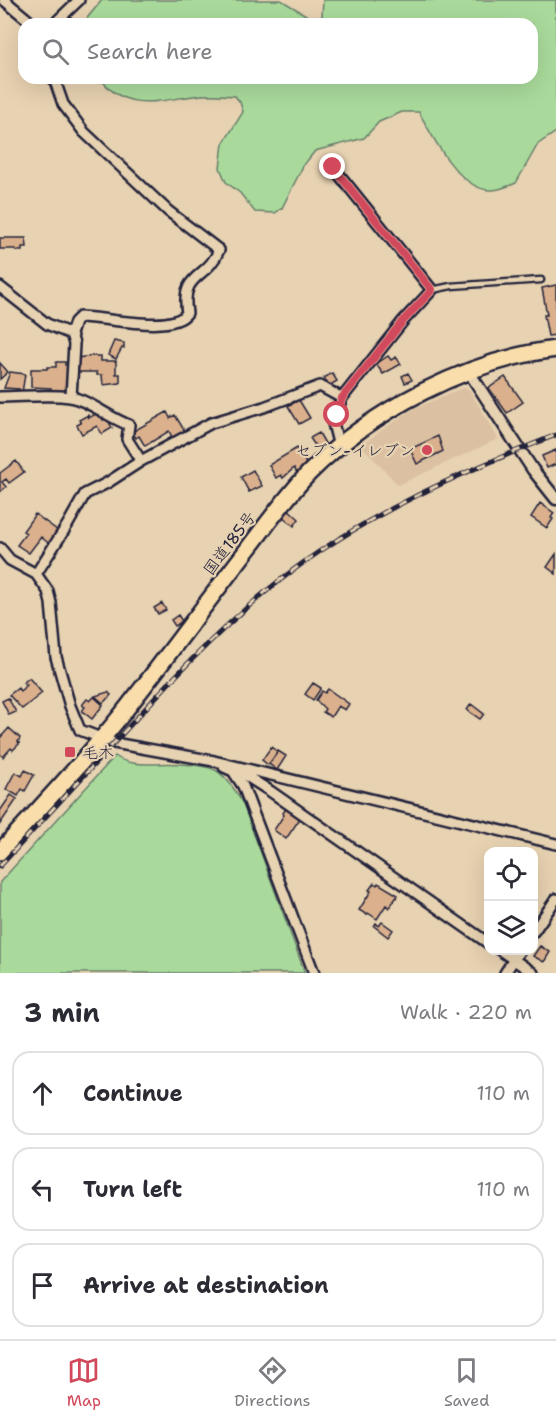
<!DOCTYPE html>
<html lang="en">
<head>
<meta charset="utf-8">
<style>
	body { margin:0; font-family:"Shantell Sans","Klee One",sans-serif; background:#f2f2f3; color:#2b2b33 }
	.controls { position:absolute; right:18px; bottom:18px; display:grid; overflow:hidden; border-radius:12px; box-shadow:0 6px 24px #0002 }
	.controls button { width:54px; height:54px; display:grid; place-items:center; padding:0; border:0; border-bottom:2px solid #e1e1e2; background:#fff; color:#2b2b33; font:30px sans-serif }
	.stop { position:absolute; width:18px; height:18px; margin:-14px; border:4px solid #d1495b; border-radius:50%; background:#fff }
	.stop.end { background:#d1495b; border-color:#fff; box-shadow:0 2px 6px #0008 }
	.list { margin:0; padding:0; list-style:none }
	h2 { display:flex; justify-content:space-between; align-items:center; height:78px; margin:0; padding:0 24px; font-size:26px }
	h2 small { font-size:20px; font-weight:400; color:#7c7c81 }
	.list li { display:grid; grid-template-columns:39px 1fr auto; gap:18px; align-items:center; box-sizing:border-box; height:84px; margin:0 12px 12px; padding:0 12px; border:2px solid #e1e1e2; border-radius:18px }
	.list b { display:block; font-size:22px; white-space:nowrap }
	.list em { font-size:20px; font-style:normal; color:#7c7c81 }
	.icon { flex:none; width:33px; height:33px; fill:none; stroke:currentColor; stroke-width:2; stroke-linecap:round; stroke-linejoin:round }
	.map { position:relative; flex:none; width:556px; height:973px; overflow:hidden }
	.search { position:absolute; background:#fff; box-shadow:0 6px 24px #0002; left:18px; right:18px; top:18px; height:66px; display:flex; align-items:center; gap:15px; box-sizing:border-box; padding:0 21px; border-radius:18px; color:#7c7c81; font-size:22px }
	.sheet { height:366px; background:#fff }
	nav { display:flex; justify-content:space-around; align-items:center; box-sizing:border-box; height:84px; border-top:2px solid #e1e1e2; background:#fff; font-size:16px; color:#7c7c81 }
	nav a { display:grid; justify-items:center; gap:3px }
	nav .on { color:#d1495b }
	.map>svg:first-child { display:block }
	.built { fill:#dbc1a2 }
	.green { fill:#a9da9b; stroke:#667e6b; stroke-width:1.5 }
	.building { fill:#dbb08d; stroke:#22223b; stroke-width:1.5 }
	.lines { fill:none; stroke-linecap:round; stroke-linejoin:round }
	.service-casing { stroke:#22223b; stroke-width:9 }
	.minor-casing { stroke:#22223b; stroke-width:14 }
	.tertiary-casing { stroke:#22223b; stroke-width:15 }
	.trunk-casing { stroke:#22223b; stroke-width:20 }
	.service { stroke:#e7d2b1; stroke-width:4.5 }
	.minor { stroke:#e7d2b1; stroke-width:9 }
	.tertiary { stroke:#e7d2b1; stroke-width:10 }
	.trunk { stroke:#f9deab; stroke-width:15 }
	.rail-casing { stroke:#22223b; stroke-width:5 }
	.rail { stroke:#e7d2b1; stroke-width:3; stroke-dasharray:9; stroke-linecap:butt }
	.route { stroke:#d1495b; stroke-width:8 }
	.poi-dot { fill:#d1495b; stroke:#e7d2b1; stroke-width:2 }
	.labels { text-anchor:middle; stroke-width:4.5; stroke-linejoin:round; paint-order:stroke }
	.poi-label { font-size:16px; fill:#22223b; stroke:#e7d2b1; text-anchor:end }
	.street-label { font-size:16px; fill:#22223b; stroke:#e7d2b1 }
</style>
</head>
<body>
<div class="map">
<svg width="556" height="973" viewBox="0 0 556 973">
	<rect width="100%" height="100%" fill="#e7d2b1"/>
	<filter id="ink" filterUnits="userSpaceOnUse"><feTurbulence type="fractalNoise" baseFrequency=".0167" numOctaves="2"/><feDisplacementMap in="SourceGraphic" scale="12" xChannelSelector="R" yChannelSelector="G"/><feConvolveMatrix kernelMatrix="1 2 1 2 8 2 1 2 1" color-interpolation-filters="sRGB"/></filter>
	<g filter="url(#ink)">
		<path class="built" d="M462,388L469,389L498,439L398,485L361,445L411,410Z"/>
		<path class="green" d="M102,0H281L316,21L322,16L323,0H556V132L538,144L516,183C508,186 498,191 489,190C458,188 432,136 419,112H402L379,122L364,138L315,151L303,166L282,208L275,213L255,212L240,193L226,182L220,168L223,144L243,112L240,102L235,96C224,95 213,94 202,95C164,98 128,116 100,78H532V24H85L88,17Z
			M115,756C128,765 141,764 156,764C169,763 206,764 217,771C229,779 236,792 243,804L305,973H0V882Z"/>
		<path class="building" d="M0,238H26L27,247H22V251H16V249H0Z
			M556,285V335L548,336L544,315H547L542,288Z
			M114,341L124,343V348H122L116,359L108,355Z
			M90,356H101V361H116V374H120V383L103,385L102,375H97V372H78V358Z
			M388,356L391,360L396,357L401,364L383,374L376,364Z
			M56,362H65V365H70V373H67V394H51V388L31,387V369H47V367H56Z
			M0,363L8,372L0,379Z
			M10,372L25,374L22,393H18L19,389L4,388Z
			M332,373L337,381L329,386L324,378Z
			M408,373L412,380L405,383L402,376Z
			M505,377L523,402L507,413L489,388Z
			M299,400L310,418L299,424L288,406Z
			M99,412L103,420L107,418L112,428L102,434L97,426L82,434L77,425L81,423L79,420L88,415L89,418Z
			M167,412L170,418L175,415L187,435L169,445L167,440L172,437L169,431L145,446L139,436L136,438L132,432Z
			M319,433L326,445L318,450L310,438Z
			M438,436L443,451L417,464L410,449Z
			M297,448L307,465L298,475L294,468L283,478L281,475L276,478L269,465Z
			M556,450V464L547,468L542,456Z
			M16,461L24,472L9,483L6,479L2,482L6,487L0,492V473Z
			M253,470L262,486L249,492L241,477Z
			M540,503L554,513L551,518L553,519L547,528L531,517Z
			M288,509L299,519L294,526L282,516Z
			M35,514L61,533L52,546L41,537L29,553L17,545L26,533L23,531Z
			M556,554V574L547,567Z
			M162,603L166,610L158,614L154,608Z
			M178,615L182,621L175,626L171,620Z
			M29,678L42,693L22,709L9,695L18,688L20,691L27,685L24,682Z
			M313,683L321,688L313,700L305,694Z
			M328,689L349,704L345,710L338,706L331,717L323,712L325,709L316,700L322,691L325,693Z
			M108,692L111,695L103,703L95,696Z
			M94,697L103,705L92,719L82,711L85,707L82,705L87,699L90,701Z
			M8,698L16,712L9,715L2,701Z
			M471,704L484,714L480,719L467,710Z
			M9,728L20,738L18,742L20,743L13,750L11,748L3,757L0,754V738Z
			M271,747L278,752L268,765L262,760Z
			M278,751L286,756L277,770L269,764Z
			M25,770L34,775L25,791L22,789L18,796L6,789L15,772L22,776Z
			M11,795L17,799L0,824V811Z
			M287,807L301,817L286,839L274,830L284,815L283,813Z
			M374,883L377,885L378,883L398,895L389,908L386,905L377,919L368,913L367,915L359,910L371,891L369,890Z
			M382,922L393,930L388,937L374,926L376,923L379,926Z
			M540,946L550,952L544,962L533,956Z"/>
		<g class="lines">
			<defs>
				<path id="service" d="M432,290L451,286L541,280"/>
				<path id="minor" d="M4,0L33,24
					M54,24L79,0
					M54,78L63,104L84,132L168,211L219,250C207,280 180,272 187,313C172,334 105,317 80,317L75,322L71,334L74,344L71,397
					M333,167L432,290L403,321L342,398L333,423L339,447
					M0,287L47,324L71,334
					M0,397C21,397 50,394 70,397C89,400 109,418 129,425L127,439L141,461
					M0,548L10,560L36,574L48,591L51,603L56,657L70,706L80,730L114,743L214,761L556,844
					M36,574L68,524L85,494L107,483L141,461L211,423L264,407L320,386L342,398
					M224,767L233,771L243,786L314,973
					M240,768L248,777L270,791L488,943
					M534,931L556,899
					M500,950L533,973
					M505,973L520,950"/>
				<path id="tertiary" d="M469,372L533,470L556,499"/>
				<path id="trunk" d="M0,852C41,806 85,761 123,713C164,661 203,607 244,554C265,527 285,498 309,473C372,410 468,360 556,349"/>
			</defs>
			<use href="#service" class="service-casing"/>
			<use href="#minor" class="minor-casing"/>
			<use href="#tertiary" class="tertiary-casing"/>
			<use href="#trunk" class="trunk-casing"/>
			<use href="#service" class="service"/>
			<use href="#minor" class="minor"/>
			<use href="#tertiary" class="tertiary"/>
			<use href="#trunk" class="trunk"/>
			<defs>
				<path id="rail" d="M0,866C38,825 76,784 114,743C166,685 218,629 279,581C361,516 460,473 556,435"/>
			</defs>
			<use href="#rail" class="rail-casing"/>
			<use href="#rail" class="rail"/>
		</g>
	</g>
	<g class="lines" filter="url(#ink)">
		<path class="route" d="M333,167L432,290L403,321L342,398L337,415"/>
	</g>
	<g class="poi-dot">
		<circle cx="427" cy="450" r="6"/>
		<rect x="64" y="746" width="12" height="12" rx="3"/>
	</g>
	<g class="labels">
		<g class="poi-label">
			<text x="415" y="456">セブン-イレブン</text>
			<text x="82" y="758" text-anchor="start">毛木</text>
		</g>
		<g class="street-label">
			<text transform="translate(229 543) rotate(-53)" y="6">国道185号</text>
		</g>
	</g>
</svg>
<div class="controls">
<button><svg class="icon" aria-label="locate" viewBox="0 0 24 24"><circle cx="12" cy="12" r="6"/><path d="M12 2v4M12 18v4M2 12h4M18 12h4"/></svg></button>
<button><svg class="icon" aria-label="layers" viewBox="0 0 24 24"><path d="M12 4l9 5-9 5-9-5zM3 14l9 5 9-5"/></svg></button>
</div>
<div class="stop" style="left:337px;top:415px"></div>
<div class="stop end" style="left:333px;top:167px"></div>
<div class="search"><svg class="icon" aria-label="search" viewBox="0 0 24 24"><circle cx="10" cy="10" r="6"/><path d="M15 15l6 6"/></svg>Search here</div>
</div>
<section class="sheet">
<h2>3 min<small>Walk · 220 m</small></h2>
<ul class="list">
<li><svg class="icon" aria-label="ahead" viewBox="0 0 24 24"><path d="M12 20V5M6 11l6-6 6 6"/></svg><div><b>Continue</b></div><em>110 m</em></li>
<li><svg class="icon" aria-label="left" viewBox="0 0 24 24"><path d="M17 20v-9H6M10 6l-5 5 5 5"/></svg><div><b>Turn left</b></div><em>110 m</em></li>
<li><svg class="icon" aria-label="arrive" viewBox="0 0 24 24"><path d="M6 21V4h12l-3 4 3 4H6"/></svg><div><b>Arrive at destination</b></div></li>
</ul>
</section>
<nav>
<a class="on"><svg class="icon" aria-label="map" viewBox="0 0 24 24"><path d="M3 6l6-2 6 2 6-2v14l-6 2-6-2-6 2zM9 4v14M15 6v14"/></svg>Map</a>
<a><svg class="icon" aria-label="directions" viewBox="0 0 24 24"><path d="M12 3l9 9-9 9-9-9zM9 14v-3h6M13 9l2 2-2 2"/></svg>Directions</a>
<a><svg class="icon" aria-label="saved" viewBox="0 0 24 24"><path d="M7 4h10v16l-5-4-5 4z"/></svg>Saved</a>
</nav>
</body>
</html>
